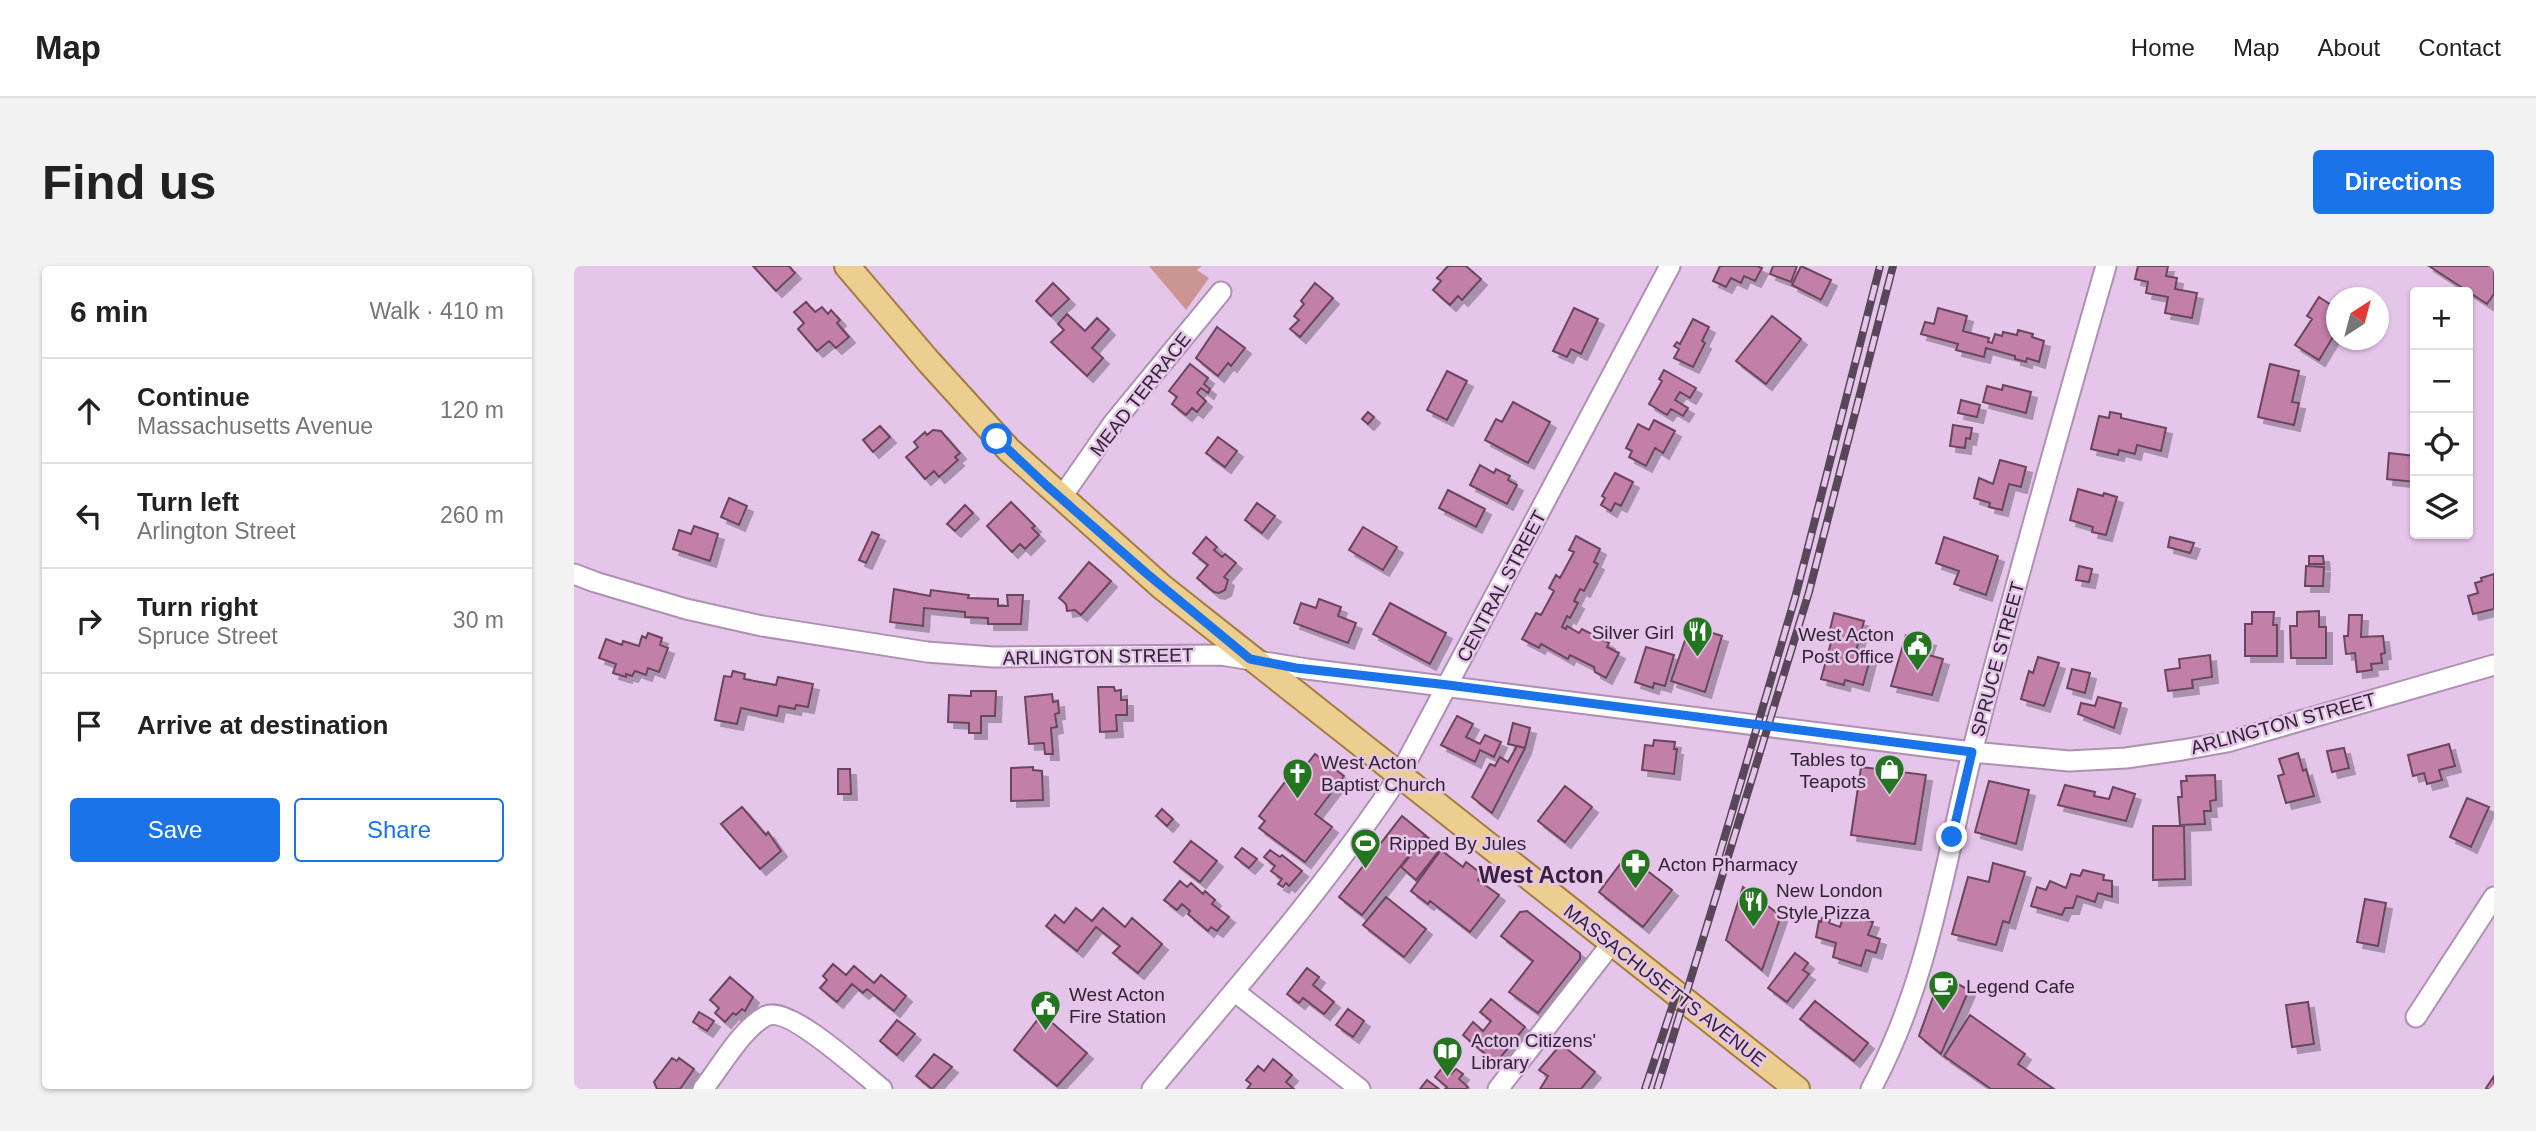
<!DOCTYPE html>
<html lang="en">
<head>
<meta charset="utf-8">
<style>
	body { margin:0; font-family:Helvetica,sans-serif; background:#f2f2f2; color:#222 }
	.controls { position:absolute; right:21px; top:21px; display:grid; overflow:hidden; border-radius:7px; box-shadow:0 2px 5px #0004 }
	.controls button { width:63px; height:63px; display:grid; place-items:center; padding:0; border:0; border-bottom:2px solid #e0e0e0; background:#fff; color:#222; font:35px sans-serif }
	.compass { position:absolute; left:1752px; top:21px; width:63px; height:63px; border-radius:50%; background:#fff; box-shadow:0 2px 5px #0004; rotate:36deg }
	.stop { position:absolute; width:21px; height:21px; margin:-16px; border:5px solid #1a73e8; border-radius:50%; background:#fff }
	.stop.end { background:#1a73e8; border-color:#fff; box-shadow:0 2px 7px #0008 }
	.list { margin:0; padding:0; list-style:none }
	h2 { display:flex; justify-content:space-between; align-items:center; height:91px; margin:0; padding:0 28px; font-size:30px }
	h2 small { font-size:23px; font-weight:400; color:#767676 }
	.list li { display:grid; grid-template-columns:46px 1fr auto; gap:21px; align-items:center; box-sizing:border-box; height:105px; padding:0 28px; border-top:2px solid #e0e0e0 }
	.list b { display:block; font-size:26px; white-space:nowrap }
	.list p { margin:0; font-size:23px; white-space:nowrap; color:#767676 }
	.list em { font-size:23px; font-style:normal; color:#767676 }
	.actions { display:flex; gap:14px; padding:21px 28px }
	.actions a { flex:1; padding:16px 0; border:2px solid #1a73e8; border-radius:7px; text-align:center; font-size:24px; color:#1a73e8 }
	.actions .main { background:#1a73e8; color:#fff }
	.icon { flex:none; width:38px; height:38px; fill:none; stroke:currentColor; stroke-width:2; stroke-linecap:round; stroke-linejoin:round }
	.map { position:relative; flex:none; width:1920px; height:823px; overflow:hidden; border-radius:7px }
	header { display:flex; align-items:center; gap:42px; box-sizing:border-box; height:98px; padding:0 35px; background:#fff; border-bottom:2px solid #e0e0e0 }
	header strong { font-size:33px }
	nav { display:flex; gap:38px; margin-inline-start:auto; font-size:24px }
	.intro { display:flex; align-items:center; justify-content:space-between; box-sizing:border-box; height:168px; padding:0 42px }
	h1 { margin:0; font-size:49px }
	.button { padding:18px 32px; border-radius:7px; background:#1a73e8; color:#fff; font-size:24px; font-weight:700 }
	main { display:flex; gap:42px; padding:0 42px }
	aside { flex:1; background:#fff; border-radius:7px; box-shadow:0 2px 5px #0004 }
	.map>svg:first-child { display:block }
	.green { fill:#cb9592 }
	.building { fill:#c27fa8; stroke:#6b455c; stroke-width:2; filter:url(#shadow) }
	.lines { fill:none; stroke-linecap:round; stroke-linejoin:round }
	.minor-casing { stroke:#af90b3; stroke-width:23 }
	.major-casing { stroke:#a27d40; stroke-width:28 }
	.minor { stroke:#fff; stroke-width:19 }
	.major { stroke:#ecce91; stroke-width:24 }
	.rail-casing { stroke:#584759; stroke-width:8 }
	.rail { stroke:#e6c5ea; stroke-width:5; stroke-dasharray:16; stroke-linecap:butt }
	.route { stroke:#1a73e8; stroke-width:9 }
	.labels { text-anchor:middle; stroke-width:5; stroke-linejoin:round; paint-order:stroke }
	.street-label { font-size:19px; fill:#312432; stroke:#e6c5ea }
	.poi-label { font-size:19px; fill:#312432; stroke:#e6c5ea; text-anchor:start }
	.quarter-label { font-size:23px; font-weight:bold; fill:#3a203e; stroke:#e6c5ea }
</style>
</head>
<body>
<header>
<strong>Map</strong>
<nav><a>Home</a><a>Map</a><a>About</a><a>Contact</a></nav>
</header>
<div class="intro"><h1>Find us</h1><a class="button">Directions</a></div>
<main>
<aside>
<h2>6 min<small>Walk · 410 m</small></h2>
<ul class="list">
<li><svg class="icon" aria-label="ahead" viewBox="0 0 24 24"><path d="M12 20V5M6 11l6-6 6 6"/></svg><div><b>Continue</b><p>Massachusetts Avenue</p></div><em>120 m</em></li>
<li><svg class="icon" aria-label="left" viewBox="0 0 24 24"><path d="M17 20v-9H6M10 6l-5 5 5 5"/></svg><div><b>Turn left</b><p>Arlington Street</p></div><em>260 m</em></li>
<li><svg class="icon" aria-label="right" viewBox="0 0 24 24"><path d="M7 20v-9h11M14 6l5 5-5 5"/></svg><div><b>Turn right</b><p>Spruce Street</p></div><em>30 m</em></li>
<li><svg class="icon" aria-label="arrive" viewBox="0 0 24 24"><path d="M6 21V4h12l-3 4 3 4H6"/></svg><div><b>Arrive at destination</b></div></li>
</ul>
<div class="actions"><a class="main">Save</a><a>Share</a></div>
</aside>
<div class="map">
<svg width="1920" height="823" viewBox="0 0 1920 823">
	<defs>
		<filter id="shadow"><feDropShadow dx="6" dy="6" stdDeviation="0" flood-color="#0004"/></filter>
	</defs>
	<rect width="100%" height="100%" fill="#e6c5ea"/>
	<path class="green" d="M575,0H628L623,4L635,12L612,44Z"/>
	<path class="building" d="M179,0H215L221,7L202,25Z
		M874,0H892L907,13L888,34L884,30L876,39L859,24L867,15L863,12Z
		M1146,0H1183L1188,2L1181,15L1170,10L1167,17L1157,12L1152,21L1139,15Z
		M1199,0H1223L1217,16L1196,8Z
		M1227,0L1257,14L1247,34L1218,19Z
		M1564,0H1594L1592,10L1603,12L1601,23L1623,27L1618,52L1591,47L1594,31L1572,27L1574,16L1561,13Z
		M1855,0H1920V28L1913,38Z
		M479,17L495,33L477,50L462,35Z
		M741,17L759,32L726,71L716,63L725,54L720,50L730,38L727,35Z
		M1745,31L1762,42V66L1745,94L1721,79L1738,53L1733,50Z
		M232,36L241,46L248,41L254,48L257,44L266,54L263,57L275,71L262,82L255,75L243,85L224,63L230,57L220,46Z
		M1000,42L1024,53L1007,88L997,83L993,91L979,85Z
		M1364,42L1393,50L1389,65L1415,72L1414,76L1418,77L1421,68L1428,70L1429,66L1443,69L1444,64L1459,68L1458,71L1470,75L1465,96L1453,92L1452,96L1441,93V90L1412,82L1410,91L1382,84L1384,78L1347,68L1351,56L1360,58Z
		M493,48L511,65L523,52L535,63L518,82L529,92L513,110L477,76L490,64L484,58Z
		M1198,50L1227,73L1192,118L1162,95Z
		M1119,53L1135,61L1128,75L1131,77L1119,101L1100,92L1105,83L1100,80L1103,76L1106,78Z
		M643,61L671,82L657,100L654,97L644,110L622,92Z
		M616,98L634,112L630,118L636,123L634,127L627,122L623,127L632,135L623,146L618,142L612,149L598,138L603,131L595,125Z
		M1696,98L1725,105L1718,136L1725,137L1720,159L1684,151Z
		M1090,104L1122,122L1116,132L1106,126L1101,134L1114,142L1109,150L1097,143L1093,149L1075,138L1088,115L1085,113Z
		M873,105L893,115L873,154L853,144Z
		M1429,119L1457,126L1452,147L1409,136L1413,120L1428,124Z
		M1387,134L1406,139L1403,151L1384,147Z
		M939,136L976,156L954,197L911,174L922,153L928,156Z
		M794,146L800,151L794,158L788,153Z
		M1536,146L1547,148V152L1592,162L1587,185L1563,179L1561,188L1545,184L1544,189L1517,183L1525,150L1535,152Z
		M1080,154L1101,165L1089,187L1081,182L1072,200L1055,191L1058,185L1052,182L1064,158L1075,164Z
		M1379,159L1398,162L1396,173L1392,172L1391,182L1376,180Z
		M306,160L316,171L299,186L289,174Z
		M359,164L367,165L386,187L381,191L384,194L365,211L360,205L351,213L332,191L344,181L340,176L351,166L353,169Z
		M644,171L663,185L651,201L632,187Z
		M1815,187L1841,190V216L1813,213Z
		M1426,194L1452,201L1447,221L1435,218L1428,244L1415,241L1416,237L1400,232L1405,212L1419,218Z
		M906,199L920,207L922,203L936,210L934,214L943,219L933,238L896,219Z
		M1041,207L1059,216L1047,240L1041,237L1037,245L1027,239L1031,232L1028,230Z
		M1504,223L1529,230L1530,227L1543,231L1532,269L1518,266L1519,261L1496,254Z
		M874,224L911,243L902,261L865,242Z
		M155,232L173,240L165,259L147,251Z
		M437,236L461,260L458,262L465,269L451,283L446,278L438,286L413,260Z
		M683,237L701,250L688,267L671,254Z
		M391,239L399,247L381,265L373,258Z
		M120,260L144,268L136,295L99,283L105,264L117,268Z
		M789,261L823,281L809,304L775,284Z
		M298,266L305,269L292,297L285,294Z
		M1002,270L1026,283L1020,296L1024,298L1010,325L1006,323L1000,335L1004,337L996,352L993,350L988,361L992,363L993,360L1005,367L1008,363L1035,377L1033,381L1045,387L1032,412L1021,406L1020,401L996,389L994,393L967,378L965,382L948,373L962,347L967,349L980,325L975,322L982,309L986,312L1000,286L995,284Z
		M632,271L643,281L640,284L648,291L651,288L662,297L650,311L654,314L651,324L645,327L640,326L623,312L634,299L619,287Z
		M1370,271L1424,290L1412,329L1380,318L1385,305L1362,297Z
		M1596,271L1620,277L1616,287L1594,281Z
		M1735,290H1749L1750,298H1735Z
		M515,296L537,315L507,349L501,344L493,345L492,338L485,332Z
		M1505,300L1518,303L1515,316L1502,314Z
		M1732,300L1750,301L1749,320H1731Z
		M1920,308V343L1899,348L1894,330L1904,327L1901,317L1908,315L1907,312Z
		M320,323L356,330L357,324L395,329L394,332L424,333V340H434L433,329H449L447,358H414V352L391,351V346L350,342L349,360L316,356Z
		M745,333L767,341L764,350L782,357L774,377L720,357L727,337L742,342Z
		M816,337L872,367L856,398L799,368Z
		M1745,345V361H1752V392H1717L1716,360H1723V346Z
		M1678,346H1700L1699,359H1703V390H1671V358H1678Z
		M1260,347L1290,355L1281,389L1296,393L1289,419L1271,414L1270,419L1247,413L1258,373L1254,372Z
		M1775,349H1788L1787,371L1809,370L1811,387L1807,388L1808,397L1797,398L1798,404L1783,406L1781,387L1772,388L1770,370H1774Z
		M1116,360L1148,370L1131,426L1097,415Z
		M74,367L88,372L86,379L94,382L85,406L74,402L72,409L61,405L58,410L52,408V411L39,407L42,398L25,392L32,373L48,379L49,375L65,380L68,370L72,372Z
		M1332,369L1356,374L1351,388L1369,393L1358,429L1317,420Z
		M1072,381L1100,389L1091,420L1080,417L1079,422L1061,416Z
		M1636,389L1638,411L1618,414L1619,422L1594,425L1591,404L1606,402L1605,393Z
		M1464,391L1485,397L1470,440L1447,433L1455,405L1459,407Z
		M1498,403L1516,407L1511,427L1493,422Z
		M159,405L171,408L170,413L202,419L204,411L239,418L234,441L222,439L221,443L205,440L203,450L167,442L163,458L141,454L150,410L157,411Z
		M524,421H540L541,425L547,424V434H553V449H542L543,465L526,466Z
		M397,425H422L421,450H407V467H395V457L374,456L375,429L397,430Z
		M478,428L479,436L484,435L485,447L481,448L483,461L477,462L479,488H471L470,477L455,478L451,431Z
		M1524,431L1547,437L1540,462L1504,448L1507,437L1521,440Z
		M883,450L899,458L892,471L906,478L911,469L927,476L920,491L906,484L901,496L867,479Z
		M939,457L956,462L951,482L934,478Z
		M1080,474L1101,476L1100,483H1103L1100,508L1068,504L1071,479L1079,480Z
		M1875,478L1881,500L1865,504L1868,514L1853,518L1850,507L1839,510L1834,489Z
		M943,480L951,482L918,547L898,531L916,498L921,500L926,491L934,496Z
		M1770,482L1775,502L1758,506L1753,485Z
		M1724,487L1729,505L1732,503L1740,530L1712,537L1704,510L1710,508L1705,493Z
		M741,488L770,510L741,548L758,561L731,596L685,562L691,555L685,550L711,516L716,520Z
		M459,501V504L468,505L469,534L437,535V502Z
		M1287,501L1352,509L1341,578L1277,569Z
		M264,503H276L277,528H264Z
		M1641,509L1642,534L1636,535L1637,545H1630L1631,558L1606,559L1604,531H1608L1607,515H1613L1612,510Z
		M1415,515L1455,524L1442,578L1401,566Z
		M1491,519L1521,526L1520,530L1535,533L1539,521L1561,528L1552,555L1484,539Z
		M991,520L1018,541L991,576L964,555Z
		M1893,532L1915,541L1897,581L1876,571Z
		M168,541L192,569L194,566L207,585L186,603L147,558Z
		M588,543L599,553L593,560L582,550Z
		M828,550L851,569L788,649L765,631Z
		M1579,560H1610L1611,613L1579,614Z
		M852,570L867,582L842,614L827,601Z
		M617,575L643,595L626,616L600,596Z
		M668,582L683,593L675,602L661,591Z
		M696,584L706,591L708,589L728,605L715,620L712,617L709,621L704,618L708,613L697,605L701,600L690,591Z
		M867,584L889,601L892,596L908,608L904,614L925,629L896,666L856,635L854,638L837,625Z
		M1053,589L1098,624L1069,661L1025,626Z
		M1419,597L1451,606L1435,657L1429,655L1422,679L1378,668L1394,611L1415,616Z
		M1509,604L1530,609L1529,614L1538,615V631L1524,627L1521,636L1503,630L1499,642H1491L1488,649L1457,640L1463,621L1472,624L1476,615L1492,622L1497,608L1506,610Z
		M606,615L613,621L617,617L629,628L631,625L641,634L638,638L655,651L643,665L637,661L634,665L614,648L616,645L608,638L603,644L590,634Z
		M1169,621L1207,650L1188,704L1152,674Z
		M812,631L852,663L830,691L789,659Z
		M1791,633L1812,637L1804,680L1783,676Z
		M502,642L518,655L529,642L551,661L558,652L588,678L564,707L539,687L546,680L522,661L503,685L472,660L481,649L490,657Z
		M953,645L1006,687V693L964,747L935,726L959,695L927,670L946,646Z
		M1270,648L1299,656L1294,669L1306,673L1302,687L1292,684L1287,700L1259,691L1262,677L1242,671L1245,655L1247,656L1248,652L1256,654L1255,657L1266,661Z
		M1221,687L1234,697L1229,704L1235,708L1213,736L1194,722Z
		M259,698L272,709L280,700L300,717L307,709L332,730L320,745L293,723L289,727L278,718L263,736L246,722L253,714L249,710Z
		M733,702L745,711L739,719L760,736L750,748L729,732L725,737L713,728Z
		M1367,709L1395,724L1367,788L1345,770Z
		M156,711L179,731L171,745L168,743L162,749L159,747L151,756L141,747L145,742L136,734Z
		M917,733L951,761L922,797L889,769L899,756L909,765L917,755L906,746Z
		M1241,735L1294,777L1280,795L1226,753Z
		M1734,736L1740,778L1718,781L1712,739Z
		M774,743L790,755L779,771L762,759Z
		M125,746L140,755L133,765L119,756Z
		M468,748L513,787L483,820L440,784Z
		M1396,749L1451,788L1444,798L1480,823H1417L1370,790Z
		M323,754L341,768L323,789L306,775Z
		M987,778L1021,806L1007,823H966L974,810L965,804Z
		M360,788L378,801L358,823L342,810Z
		M98,792L103,795L105,792L120,803L106,823H83L80,816Z
		M699,793L718,809L712,816L720,823H673L677,818L672,814L684,800L690,805Z
		M869,801L877,808L882,803L889,808L885,813L894,821L892,823H871L873,821L861,811Z
		M1920,810V823H1913L1912,822Z
		M853,814L865,823H846Z"/>
	<g class="lines">
		<defs>
			<path id="minor" d="M487,232L540,156L647,26
				M0,308L21,316L112,343L188,360L353,386L419,391L647,389L733,403L1398,486L1495,495L1552,492L1608,484L1653,476L1920,399
				M660,725L786,823
				M1842,751L1920,631
				M129,823C146,802 168,762 192,750C215,739 288,807 308,823
				M578,823C663,721 752,621 825,510L1096,0
				M924,823L1038,677
				M1297,823C1358,711 1373,581 1405,459C1445,305 1488,153 1532,0"/>
			<path id="major" d="M273,0L355,96L435,184L588,321L1223,823"/>
		</defs>
		<use href="#minor" class="minor-casing"/>
		<use href="#major" class="major-casing"/>
		<use href="#minor" class="minor"/>
		<use href="#major" class="major"/>
		<defs>
			<path id="rail" d="M1145,590L1221,332L1306,0
				M1071,823L1104,723
				M1083,823L1235,326L1319,0"/>
		</defs>
		<use href="#rail" class="rail-casing"/>
		<use href="#rail" class="rail"/>
	</g>
	<g class="lines">
		<path class="route" d="M423,173L473,220L572,307L676,393L722,402L874,419L1398,486L1378,571"/>
	</g>
	<defs>
		<symbol id="restaurant-pin" viewBox="-11 -11 22 30"><path d="M0 17L-7.5 6A9.5 9.5 0 1 1 7.5 6Z" fill="#23751f" stroke="#e6c5ea"/><path d="M-5-6h1v4h1v-4h1v4h1v-4h1v5L-1.5 .5V6h-2V.5L-5-1ZM5-6V6H3V1.5H1.5Q1.5-4 5-6Z" fill="#fff"/></symbol>
		<symbol id="civic-pin" viewBox="-11 -11 22 30"><path d="M0 17L-7.5 6A9.5 9.5 0 1 1 7.5 6Z" fill="#23751f" stroke="#e6c5ea"/><path d="M-.6-6.5H3V-4.5H.6V-3L4-1V1h2V6H-6V1h2V-1L-.6-3ZM-1.2 2.5V6h2.4V2.5Z" fill="#fff"/></symbol>
		<symbol id="shop-pin" viewBox="-11 -11 22 30"><path d="M0 17L-7.5 6A9.5 9.5 0 1 1 7.5 6Z" fill="#23751f" stroke="#e6c5ea"/><path d="M-5-2.5h2.3a2.7 3.5 0 0 1 5.4 0H5L5.5 6h-11ZM-1.5-2.5h3a1.5 2.3 0 0 0-3 0Z" fill="#fff"/></symbol>
		<symbol id="church-pin" viewBox="-11 -11 22 30"><path d="M0 17L-7.5 6A9.5 9.5 0 1 1 7.5 6Z" fill="#23751f" stroke="#e6c5ea"/><path d="M-1.2-6h2.4v3.5h3.3v2.4h-3.3V6h-2.4V-.1h-3.3v-2.4h3.3Z" fill="#fff"/></symbol>
		<symbol id="stadium-pin" viewBox="-11 -11 22 30"><path d="M0 17L-7.5 6A9.5 9.5 0 1 1 7.5 6Z" fill="#23751f" stroke="#e6c5ea"/><path d="M0-5a6.5 5 0 1 0 0 10a6.5 5 0 1 0 0-10ZM-3.5-1.8h7v3.6h-7Z" fill="#fff"/></symbol>
		<symbol id="pharmacy-pin" viewBox="-11 -11 22 30"><path d="M0 17L-7.5 6A9.5 9.5 0 1 1 7.5 6Z" fill="#23751f" stroke="#e6c5ea"/><path d="M-2-6h4v4h4v4h-4v4h-4v-4h-4v-4h4Z" fill="#fff"/></symbol>
		<symbol id="cafe-pin" viewBox="-11 -11 22 30"><path d="M0 17L-7.5 6A9.5 9.5 0 1 1 7.5 6Z" fill="#23751f" stroke="#e6c5ea"/><path d="M-5.5-4.5H6V0H3Q3 3.5 0 3.5H-2.5Q-5.5 3.5-5.5 0ZM3-3.2v2h1.7v-2ZM-6 4.5H4V6H-6Z" fill="#fff"/></symbol>
		<symbol id="library-pin" viewBox="-11 -11 22 30"><path d="M0 17L-7.5 6A9.5 9.5 0 1 1 7.5 6Z" fill="#23751f" stroke="#e6c5ea"/><path d="M-6-4Q-3-5.5-.7-3.5V5Q-3 3-6 4ZM6-4Q3-5.5 .7-3.5V5Q3 3 6 4Z" fill="#fff"/></symbol>
	</defs>
	<g fill-rule="evenodd">
		<use href="#restaurant-pin" x="1106" y="348" width="35" height="47"/>
		<use href="#civic-pin" x="1326" y="362" width="35" height="47"/>
		<use href="#shop-pin" x="1298" y="486" width="35" height="47"/>
		<use href="#church-pin" x="706" y="490" width="35" height="47"/>
		<use href="#stadium-pin" x="774" y="560" width="35" height="47"/>
		<use href="#pharmacy-pin" x="1044" y="580" width="35" height="47"/>
		<use href="#restaurant-pin" x="1162" y="618" width="35" height="47"/>
		<use href="#cafe-pin" x="1352" y="702" width="35" height="47"/>
		<use href="#civic-pin" x="454" y="722" width="35" height="47"/>
		<use href="#library-pin" x="856" y="768" width="35" height="47"/>
	</g>
	<g class="labels">
		<g class="street-label">
			<text transform="translate(566 128) rotate(-52)" y="7">MEAD TERRACE</text>
			<text transform="translate(927 320) rotate(-62)" y="7">CENTRAL STREET</text>
			<text transform="translate(524 390) rotate(-1)" y="7">ARLINGTON STREET</text>
			<text transform="translate(1423 393) rotate(-75)" y="7">SPRUCE STREET</text>
			<text transform="translate(1709 457) rotate(-15)" y="7">ARLINGTON STREET</text>
			<text transform="translate(1091 719) rotate(38)" y="7">MASSACHUSETTS AVENUE</text>
		</g>
		<g class="poi-label">
			<text x="1100" y="373" text-anchor="end">Silver Girl</text>
			<text x="1320" y="375" text-anchor="end">West Acton<tspan x="1320" dy="22">Post Office</tspan></text>
			<text x="1292" y="500" text-anchor="end">Tables to<tspan x="1292" dy="22">Teapots</tspan></text>
			<text x="747" y="503">West Acton<tspan x="747" dy="22">Baptist Church</tspan></text>
			<text x="815" y="584">Ripped By Jules</text>
			<text x="1084" y="605">Acton Pharmacy</text>
			<text x="1202" y="631">New London<tspan x="1202" dy="22">Style Pizza</tspan></text>
			<text x="1392" y="727">Legend Cafe</text>
			<text x="495" y="735">West Acton<tspan x="495" dy="22">Fire Station</tspan></text>
			<text x="897" y="781">Acton Citizens'<tspan x="897" dy="22">Library</tspan></text>
		</g>
		<g class="quarter-label">
			<text x="967" y="617">West Acton</text>
		</g>
	</g>
</svg>
<div class="controls">
<button>+</button>
<button>−</button>
<button><svg class="icon" aria-label="locate" viewBox="0 0 24 24"><circle cx="12" cy="12" r="6"/><path d="M12 2v4M12 18v4M2 12h4M18 12h4"/></svg></button>
<button><svg class="icon" aria-label="layers" viewBox="0 0 24 24"><path d="M12 4l9 5-9 5-9-5zM3 14l9 5 9-5"/></svg></button>
</div>
<svg class="compass" viewBox="-18 -18 36 36"><path d="M0-13l5 13h-10z" fill="#e53935"/><path d="M0 13l5-13h-10z" fill="#767676"/></svg>
<div class="stop" style="left:423px;top:173px"></div>
<div class="stop end" style="left:1378px;top:571px"></div>
</div>
</main>
</body>
</html>
